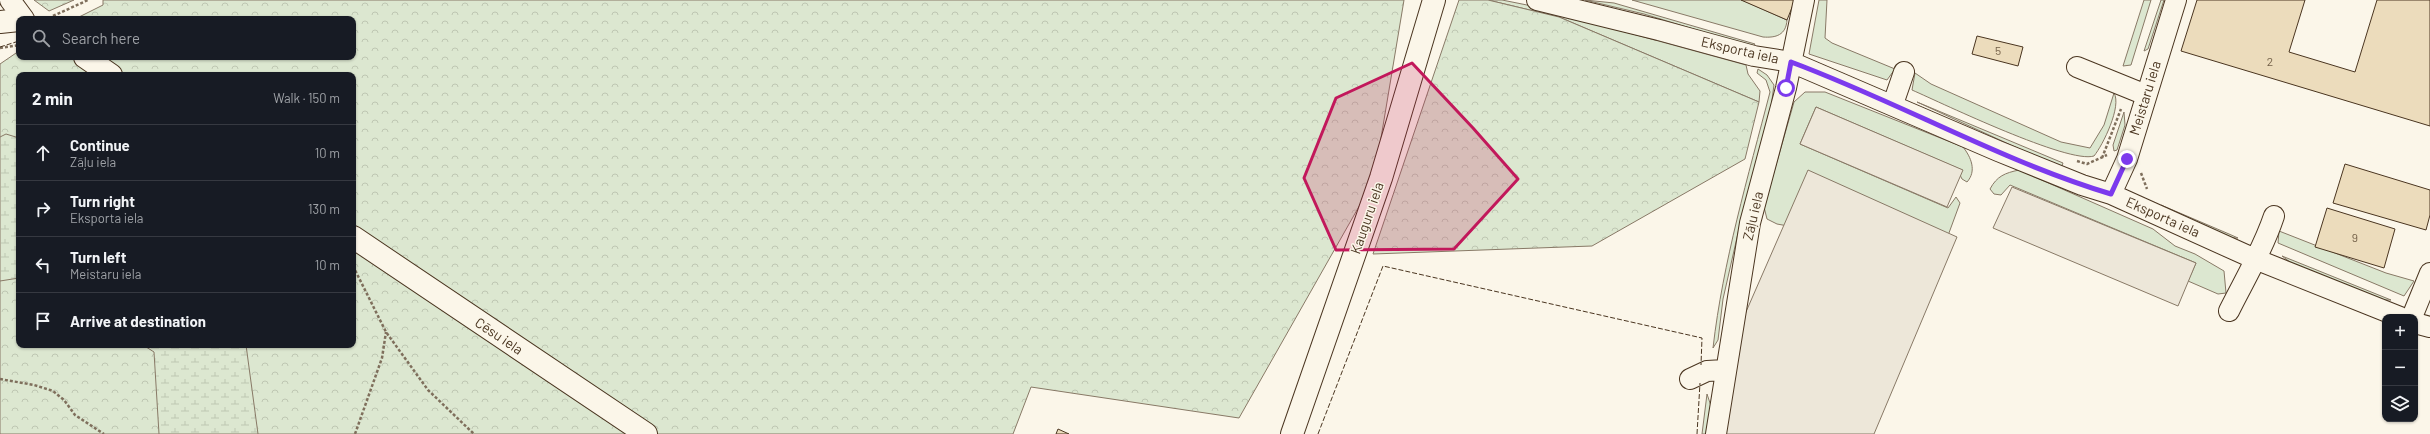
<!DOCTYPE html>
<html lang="en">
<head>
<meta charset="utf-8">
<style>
	body { margin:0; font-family:Barlow,sans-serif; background:#242831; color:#f1f3f6 }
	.controls { position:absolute; right:12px; bottom:12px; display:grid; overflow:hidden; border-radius:8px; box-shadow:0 1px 3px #0004 }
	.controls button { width:36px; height:36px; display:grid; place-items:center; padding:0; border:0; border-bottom:1px solid #363941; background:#171b24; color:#f1f3f6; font:20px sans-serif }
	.stop { position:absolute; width:12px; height:12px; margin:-9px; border:3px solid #7c3aed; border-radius:50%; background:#fff }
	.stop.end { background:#7c3aed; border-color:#fff; box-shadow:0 1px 4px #0008 }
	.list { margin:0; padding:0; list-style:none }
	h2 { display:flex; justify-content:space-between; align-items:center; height:52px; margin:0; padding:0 16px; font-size:17px }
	h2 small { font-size:13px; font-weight:400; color:#9ea1a6 }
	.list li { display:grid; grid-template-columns:26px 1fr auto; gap:12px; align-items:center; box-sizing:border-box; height:56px; padding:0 16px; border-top:1px solid #363941 }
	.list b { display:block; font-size:15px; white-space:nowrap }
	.list p { margin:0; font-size:13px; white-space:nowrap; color:#9ea1a6 }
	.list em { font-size:13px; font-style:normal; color:#9ea1a6 }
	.icon { flex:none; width:22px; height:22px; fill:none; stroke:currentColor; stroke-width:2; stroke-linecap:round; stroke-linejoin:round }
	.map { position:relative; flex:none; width:2430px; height:434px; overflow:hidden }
	.search { position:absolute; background:#171b24; box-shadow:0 1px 3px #0004; left:16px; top:16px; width:340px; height:44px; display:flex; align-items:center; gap:10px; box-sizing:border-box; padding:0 14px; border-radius:8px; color:#9ea1a6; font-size:15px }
	.panel { position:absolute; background:#171b24; box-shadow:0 1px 3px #0004; left:16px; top:72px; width:340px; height:276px; border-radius:8px }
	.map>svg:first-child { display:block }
	.grass { fill:#dce7d0; stroke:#887966 }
	.forest { fill:url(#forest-crowns); stroke:#887966; fill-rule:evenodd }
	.wetland { fill:url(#wetland-marsh); stroke:#887966 }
	.parking { fill:#ede7d9; stroke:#887966 }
	.building { fill:#ecdcbc; stroke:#4a3520 }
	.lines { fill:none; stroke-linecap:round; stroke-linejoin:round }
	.minor-casing { stroke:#4a3520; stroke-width:22 }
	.major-casing { stroke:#4a3520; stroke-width:24 }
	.path { stroke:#7f6f5c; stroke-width:2.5; stroke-dasharray:3 2; stroke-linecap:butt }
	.minor { stroke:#fbf6e9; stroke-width:20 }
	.major { stroke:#fbf6e9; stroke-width:22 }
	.fence { stroke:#4a3520; stroke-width:1; stroke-dasharray:5 2; stroke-linecap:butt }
	.route { stroke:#7c3aed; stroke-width:5 }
	.marked { fill:#c2185b; fill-opacity:0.2; stroke:#c2185b; stroke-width:3; stroke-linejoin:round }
	.labels { text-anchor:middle; stroke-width:3; stroke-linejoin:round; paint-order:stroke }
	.number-label { font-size:12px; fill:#725f47 }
	.street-label { font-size:14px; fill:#4a3520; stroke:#fbf6e9 }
</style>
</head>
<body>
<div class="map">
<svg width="2430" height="434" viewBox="0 0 2430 434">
	<defs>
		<pattern id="forest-crowns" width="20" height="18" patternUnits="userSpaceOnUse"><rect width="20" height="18" fill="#dce7d0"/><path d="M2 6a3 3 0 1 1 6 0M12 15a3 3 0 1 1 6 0" fill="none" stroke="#bec7b2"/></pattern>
		<pattern id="wetland-marsh" width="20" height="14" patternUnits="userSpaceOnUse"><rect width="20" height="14" fill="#dce7d0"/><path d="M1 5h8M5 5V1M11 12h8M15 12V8" fill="none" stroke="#bec7b2"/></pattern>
	</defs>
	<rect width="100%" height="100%" fill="#fbf6e9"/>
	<path class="grass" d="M1488,0H1502L1527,5L1746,65L1748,74L1760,91L1759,102L1559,17Z
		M1585,0L1614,3L1755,44L1753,47L1644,14Z
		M1632,0H1742L1787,20C1786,35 1776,38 1763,37Z
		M1819,0H1827L1825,38L1832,43L1895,69L1887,80L1809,54Z
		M2144,0H2151L2131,65L2123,66Z
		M2161,0H2164L2148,49L2144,51Z
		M1758,69L1767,75L1774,85L1771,107L1741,220L1723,299L1718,340L1713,348C1723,261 1748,177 1770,92L1766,80L1757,73Z
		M1915,73L1931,84L2061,142L2090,148L2104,125L2114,93C2122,106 2103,145 2094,156C2068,164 1944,104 1912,90Z
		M1805,92H1825L1963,147C1971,157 1977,171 1967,182L1962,179L1959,173L1962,170L1816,107L1800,144L1948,208L1956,197L1960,203L1946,241L1788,226L1777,224L1767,219L1764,207L1794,102Z
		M1917,102L2063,163L2061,168Z
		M2124,112L2125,125L2117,150L2114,151L2113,145Z
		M2019,170L2153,229L2175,246L2195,254L2224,271L2226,293L2218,294L2188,281L2196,263L2010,185L2001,195L1994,194L1990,189C1997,176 2005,173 2019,170Z
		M2161,205L2229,234L2238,238H2230L2160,208Z
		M2279,231L2386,273L2414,281L2404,296L2278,243Z
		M2282,256L2391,300H2382L2294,265Z
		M1707,394L1711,406L1707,434H1702Z"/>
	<path class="forest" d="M34,0H74L49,11Z
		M103,0H1404L1374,180L1239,418L1031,387L1013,434H0V64L19,51V57H353V19H75L103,5ZM19,75H353V345H19Z
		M1459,0H1488L1559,17L1759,102L1745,159L1592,246L1373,254Z"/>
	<path class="wetland" d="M6,134L19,138V278L0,281V137Z
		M143,345H246L258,434H159L154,352Z"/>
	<path class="parking" d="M1816,107L1963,170L1947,207L1800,144Z
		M1808,170L1957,237L1874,434H1723L1742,321Z
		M2012,187L2196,263L2178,306L1993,228Z"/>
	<path class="building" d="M1741,0H1795L1787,20Z
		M2197,0H2305L2289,52L2355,72L2377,0H2430V126L2181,51Z
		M1977,36L2023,47L2018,66L1972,54Z
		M2345,164L2430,190V215L2426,230L2333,203Z
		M2327,208L2395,229L2384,268L2315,247Z
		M1058,429L1069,434H1056Z"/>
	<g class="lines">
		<defs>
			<path id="minor" d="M10,0L24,19
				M1537,0L1659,30L1754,56L1791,62L1998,151L2082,185L2111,194L2255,259L2400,317
				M2077,67L2146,95
				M1893,104L1904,72
				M2111,194L2127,159L2176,0
				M2229,311C2245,279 2263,249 2274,216
				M2412,317L2430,273
				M2415,323L2430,327
				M1690,379L1707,371L1725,370
				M1716,434L1750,223L1786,88L1804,0"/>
			<path id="major" d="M0,22L19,20
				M85,57L111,75
				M353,237L646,434
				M1292,434L1381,178L1434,0"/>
		</defs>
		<use href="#minor" class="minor-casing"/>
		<use href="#major" class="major-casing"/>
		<path class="path" d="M53,16L88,0
			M0,48L19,45
			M2102,158L2121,109
			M2077,161L2087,164L2107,155
			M2141,173L2147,189
			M353,266L386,332L428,390L474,434
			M0,379L34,385L53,391L64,400L75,415L104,434
			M355,434L382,358L386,332"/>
		<use href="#minor" class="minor"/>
		<use href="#major" class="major"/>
		<path class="fence" d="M0,47L19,41
			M1318,434L1383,266L1702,338L1701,365
			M1697,434L1700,383"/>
	</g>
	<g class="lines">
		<path class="route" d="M1786,88L1791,62C1899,102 2001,161 2111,194L2127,159"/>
	</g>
	<path class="marked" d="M1412,63L1473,128L1518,179L1454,249L1336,250L1304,178L1336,98Z"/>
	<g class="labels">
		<g class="number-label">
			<text x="1998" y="55">5</text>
			<text x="2270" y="66">2</text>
			<text x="2355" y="242">9</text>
		</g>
		<g class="street-label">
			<text transform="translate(1740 50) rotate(13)" y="5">Eksporta iela</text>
			<text transform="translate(2145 98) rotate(-73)" y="5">Meistaru iela</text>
			<text transform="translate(1753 216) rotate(-77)" y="5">Zāļu iela</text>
			<text transform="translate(2163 217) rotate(24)" y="5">Eksporta iela</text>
			<text transform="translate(1367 218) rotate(-71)" y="5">Kauguru iela</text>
			<text transform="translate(499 336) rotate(34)" y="5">Cēsu iela</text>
		</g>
	</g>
</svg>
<div class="controls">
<button>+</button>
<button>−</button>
<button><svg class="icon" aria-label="layers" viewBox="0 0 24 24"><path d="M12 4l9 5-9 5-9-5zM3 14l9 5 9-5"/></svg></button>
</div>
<div class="stop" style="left:1786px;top:88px"></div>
<div class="stop end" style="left:2127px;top:159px"></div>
<div class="search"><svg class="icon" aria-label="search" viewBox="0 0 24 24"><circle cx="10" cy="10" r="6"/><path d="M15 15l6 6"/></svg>Search here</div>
<section class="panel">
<h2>2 min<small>Walk · 150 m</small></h2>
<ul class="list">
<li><svg class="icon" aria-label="ahead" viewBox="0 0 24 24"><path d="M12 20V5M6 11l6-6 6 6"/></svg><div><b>Continue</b><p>Zāļu iela</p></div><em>10 m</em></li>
<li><svg class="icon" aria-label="right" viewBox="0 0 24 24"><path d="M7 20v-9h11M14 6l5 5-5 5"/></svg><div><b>Turn right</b><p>Eksporta iela</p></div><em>130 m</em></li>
<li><svg class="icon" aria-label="left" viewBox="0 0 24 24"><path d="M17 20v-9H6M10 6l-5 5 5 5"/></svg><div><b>Turn left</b><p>Meistaru iela</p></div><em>10 m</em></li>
<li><svg class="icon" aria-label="arrive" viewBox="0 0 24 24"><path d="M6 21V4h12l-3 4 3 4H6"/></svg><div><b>Arrive at destination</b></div></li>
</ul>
</section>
</div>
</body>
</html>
